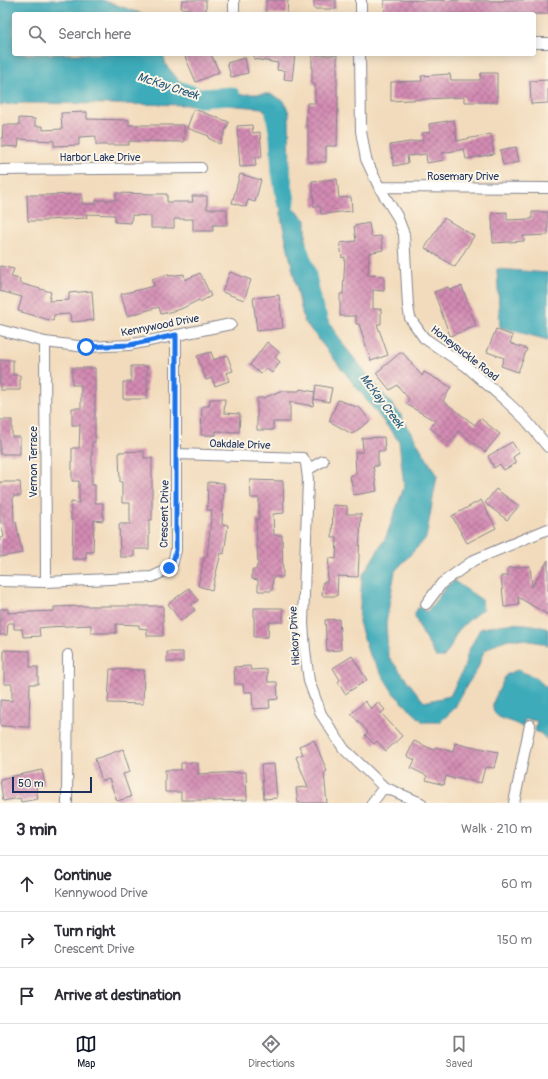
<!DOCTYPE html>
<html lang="en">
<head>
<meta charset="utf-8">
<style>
	body { margin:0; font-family:Pangolin,sans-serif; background:#f7f7f7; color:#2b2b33 }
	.scale { position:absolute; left:12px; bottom:10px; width:80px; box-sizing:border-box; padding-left:4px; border:2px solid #1b2f5e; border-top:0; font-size:11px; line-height:14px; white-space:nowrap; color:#1b2f5e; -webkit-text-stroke:3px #fcf5e5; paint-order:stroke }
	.stop { position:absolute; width:12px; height:12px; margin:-9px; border:3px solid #1a73e8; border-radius:50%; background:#fff }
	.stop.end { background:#1a73e8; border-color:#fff; box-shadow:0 1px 4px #0008 }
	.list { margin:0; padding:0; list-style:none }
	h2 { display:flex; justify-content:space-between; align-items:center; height:52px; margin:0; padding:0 16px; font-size:17px }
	h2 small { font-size:13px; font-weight:400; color:#7c7c81 }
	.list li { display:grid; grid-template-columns:26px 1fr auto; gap:12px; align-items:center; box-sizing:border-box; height:56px; padding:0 16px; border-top:1px solid #e1e1e2 }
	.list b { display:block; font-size:15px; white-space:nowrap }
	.list p { margin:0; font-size:13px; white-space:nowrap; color:#7c7c81 }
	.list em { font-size:13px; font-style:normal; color:#7c7c81 }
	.icon { flex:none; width:22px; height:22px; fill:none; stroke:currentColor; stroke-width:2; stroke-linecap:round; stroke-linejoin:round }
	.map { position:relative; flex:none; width:548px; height:803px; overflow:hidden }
	.search { position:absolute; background:#fff; box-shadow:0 2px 10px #0003; left:12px; right:12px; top:12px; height:44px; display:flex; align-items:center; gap:10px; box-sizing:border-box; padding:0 14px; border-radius:4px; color:#7c7c81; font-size:15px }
	.sheet { height:220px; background:#fff }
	nav { display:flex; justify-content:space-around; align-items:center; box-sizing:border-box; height:56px; border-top:1px solid #e1e1e2; background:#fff; font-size:11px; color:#7c7c81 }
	nav a { display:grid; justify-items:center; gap:2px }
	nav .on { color:#111827 }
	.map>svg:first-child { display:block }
	.water { fill:#3cabb9; stroke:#2c6d8c }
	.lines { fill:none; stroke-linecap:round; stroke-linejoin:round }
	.river { stroke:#3cabb9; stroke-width:19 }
	.building { fill:url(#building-cross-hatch) }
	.street-casing { stroke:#86858d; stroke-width:12 }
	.street { stroke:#fff; stroke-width:10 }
	.route { stroke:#1a73e8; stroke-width:5 }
	.labels { text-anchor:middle; stroke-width:4; stroke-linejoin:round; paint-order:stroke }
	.street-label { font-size:11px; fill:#1b2f5e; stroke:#fcf5e5 }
	.water-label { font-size:12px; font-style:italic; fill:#275a7e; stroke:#fcf5e5 }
</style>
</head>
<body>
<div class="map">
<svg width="548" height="803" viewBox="0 0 548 803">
	<defs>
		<pattern id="building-cross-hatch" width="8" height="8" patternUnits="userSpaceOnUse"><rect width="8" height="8" fill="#d38bb2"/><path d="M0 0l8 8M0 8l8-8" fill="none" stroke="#aa7294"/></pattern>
	</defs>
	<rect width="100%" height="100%" fill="#fcf5e5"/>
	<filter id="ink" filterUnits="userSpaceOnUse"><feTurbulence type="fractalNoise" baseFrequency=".025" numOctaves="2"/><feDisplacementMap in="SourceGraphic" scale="8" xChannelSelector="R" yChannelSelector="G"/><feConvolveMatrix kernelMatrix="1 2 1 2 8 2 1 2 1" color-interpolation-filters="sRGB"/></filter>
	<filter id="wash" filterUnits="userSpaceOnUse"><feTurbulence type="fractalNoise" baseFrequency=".012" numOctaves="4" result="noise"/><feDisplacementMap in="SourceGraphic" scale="16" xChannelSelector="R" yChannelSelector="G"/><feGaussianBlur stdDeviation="0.9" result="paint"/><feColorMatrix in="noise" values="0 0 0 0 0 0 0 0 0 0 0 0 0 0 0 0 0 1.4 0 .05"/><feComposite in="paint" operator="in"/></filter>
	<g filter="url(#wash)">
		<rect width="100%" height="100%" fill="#f2dbbc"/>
		<path class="water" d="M0,0H102L143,14H14V54H163L166,65L180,82L198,90L201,105L24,103L0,105Z
			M251,94H270L284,101L289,113L290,180L288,203L306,220V286L345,347L400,414L437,476L426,538L395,571L386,623L388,656L424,702L450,696L464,668L468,652L480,629C502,623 526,621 548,629V646L542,643L519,639H508L497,643L484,651L477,670L467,685L454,709L440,722H423L394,694L368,652L359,622L362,576L386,537L404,487L399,441L304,321L281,217L282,157L275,122L262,108L227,105H206L205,97Z
			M497,269L548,273V340L500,327Z
			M454,581L482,600L483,609C476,614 460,627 456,634C452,642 450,650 444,657H436C432,651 416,622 415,616C415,612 417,609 419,607L427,612L447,586Z
			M517,670L535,677L548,689V741L540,733L535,731L537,721L525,719L523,727H522C509,718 488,721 494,700L506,675Z"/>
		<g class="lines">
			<path class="river" d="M175,89L200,98L231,96
				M275,114L279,137L281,173L286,201
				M298,248L306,271L314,309L318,318"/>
		</g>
		<g id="blocks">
			<path class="building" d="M182,0H206V14H189V9L181,8Z
				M266,0H288L287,14H266Z
				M314,0H336V9H314Z
				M384,0L504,1V0H548V14H385Z
				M184,54H211L219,72L196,82Z
				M254,54H295L292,80L284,79L285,71L277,70L278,63L254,59Z
				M312,55H337V96H338L337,146H326V162H308V125H306L307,103H315V84H312Z
				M245,58L248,73L231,77L227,63Z
				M481,73H497V102H464V97L391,101V82L422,81L421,76L450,74L451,80H480Z
				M548,80V103L531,104L530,81Z
				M194,109L229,122L220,144L208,138L209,136L187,128Z
				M87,112V119L129,120V125H184V142L129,141V145H96V136L79,137V145L54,146V141L19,139L18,147L2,146L3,125H19V118L35,119V126H43V130L62,129L61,113Z
				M454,120L457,141L491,134L494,154L466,159L464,149L442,153L444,160L427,163L426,154L407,156L408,163L394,166L390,145L423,140L422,133L430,132L429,124Z
				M252,125L253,133L260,132L262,157H255L256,166L240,167L237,126Z
				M516,147L519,162L503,165L500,150Z
				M240,174L261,180L255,202L248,200L246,207L232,203Z
				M337,179L339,198L351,197L352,211L321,214L320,206L314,207L312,181Z
				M116,193L152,194H167V202H193L192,196H207V209H227V225H213V231H193V219H174V228H151V216L132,215L131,223L115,222V215L86,214L87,218L46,220V221H28L27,195H46L82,194V204H96V200H116Z
				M507,212V220L532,219V212H548V235L523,236L524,241L493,243L492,213Z
				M444,218L474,236L455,267L425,248Z
				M369,223L371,237L381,236L383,250L369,253L368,275L384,276V291L373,290V309H381V324H377L388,355L371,361L359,324H356V316H340V294H343L345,257L342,258L340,243L356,241L354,226Z
				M0,266L14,269L11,277L20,279L19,283L51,292L49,301L69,300V293L92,291L94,320L71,322L70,314L54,315L53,321L18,311L22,297L0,291Z
				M230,272L251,280L244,300L222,292Z
				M200,273L211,296L200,302L199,300L181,309L161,314L159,307L127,316L121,294L154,286L152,279L168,274V276L184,274L185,280Z
				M462,286L476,326L450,336L434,292L448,287L450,290Z
				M279,295L283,328L257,331L253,298Z
				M496,329L513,336L510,343L527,349L518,372L501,366L504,358L487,352Z
				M267,342L279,352L275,357L280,362L272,373L266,368L261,374L250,365Z
				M211,352L214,360L227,355L233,371L226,373L229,381L215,386L212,378L206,380L197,356Z
				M400,353H403L422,376L424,372L451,387L443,401L475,425L480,418L500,434L485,452L459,431L449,443L430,428L435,421L406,404L409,399L397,385L390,390L376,373Z
				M0,360H13V375H20V390H0Z
				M131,366H147V399H123V382H131Z
				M72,368H95V442H92V485H95V503H103V521L94,520L93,552H86V559H72L73,520H71V502L79,503V481H72V448H79L80,425H72V408H81V385H72Z
				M316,385L332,388L329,402L314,399Z
				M300,389L315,392L313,406L290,402V422H273V430H257V398H264L280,391H299Z
				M210,399H225L224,413L240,414L239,432L216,431V435H201L202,406H209Z
				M338,400L360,408L370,421L352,434L329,421Z
				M0,420H12V437H20V454H0Z
				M384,437L385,451H378V466H373L377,491L354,495L350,476L356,474L355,452H363L362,438Z
				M512,442L519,453L513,457L516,463L504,470L500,464L494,468L488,456Z
				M144,451V458H152V520H149V549H134V557H120L119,524H130V503H122V482H120L119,452Z
				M250,480L283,481L284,513L273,514L274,535H282L283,577H273L272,591H258V580L252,579V570H256L257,565H258L256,519H259V498H251Z
				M0,482H20L21,496H13L14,522H16L22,553L0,557V538L4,537L0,518Z
				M208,482L224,483L222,524L228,525L224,554L221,553L212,590L198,586L204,557H207L212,510H207Z
				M496,489L519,506L507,520L485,503Z
				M481,500L496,528L467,543L452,516Z
				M333,505L347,506V514H361L358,577L338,576L337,596H322L323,582H327L329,558L336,559L337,538H332Z
				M548,560V615L518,597L519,605L504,607L501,576H508V568L530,566L532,587Z
				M189,588L198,600L191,605L195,610L181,621L168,604Z
				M85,606H163V636H147V629L139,628V625L116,624V633H91V625L48,627L39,628L40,636L23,637L22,629H14V623H8L7,635H0V609H8V613L54,611V607Z
				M254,608H283V622H269L268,637H254Z
				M339,619L341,650L327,651L325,620Z
				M4,650L30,651V667H38V684H30L29,727L0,726V700L12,701V684H4Z
				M167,652H183V662H167Z
				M352,656L367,680L345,694L338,682L340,680L333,668Z
				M250,666L251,670L267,669L268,682H277L278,699L269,700L270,708L253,709L252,692H244L243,684H235L234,667Z
				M110,669L144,670L143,704L108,703Z
				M365,701L371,709L378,702L385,710L381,713L402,736L386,751L377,741L374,744L365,735L368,732L351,714Z
				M314,740L327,771L324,773L327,803H298L296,788L308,787L296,757L303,754L299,746Z
				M414,741L434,750L435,747L453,752L455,743L470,747V746L498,752L494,768L485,767L481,783L456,777L455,779L446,776L444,785L426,780L427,776L411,768L415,760L407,756Z
				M123,749L130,772L123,774L131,797L117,801L109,779L102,781L95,759Z
				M181,763H198V774L246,772L247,800L212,801V800H181V792H165V770H181Z
				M274,764L277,798L264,799L261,765Z
				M42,770L45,785L36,787L38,799L21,802L20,798L3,801L0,779Z"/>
		</g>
	</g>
	<g filter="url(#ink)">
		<use href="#blocks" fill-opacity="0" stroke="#86858d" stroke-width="1"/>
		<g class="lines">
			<defs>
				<path id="street" d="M234,0V14
					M361,14V0
					M534,43H548
					M360,54L361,131L366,159L379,187L397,216L404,234L408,306L410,318L424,338L466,366L506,401L525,419L548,447
					M0,170L201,168
					M379,187L548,188
					M0,330L45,342L86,347L129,345L231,324
					M45,342L46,582
					M177,454L303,458L306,463L308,479L303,623L305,650L309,681L321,714L344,749L384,787L421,803
					M307,470L323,461
					M0,581L46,582L152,577L169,569L173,562L176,550V335
					M426,604L442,583L474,560L548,529
					M67,803L68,655
					M372,803L384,787
					M514,803L530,725"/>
			</defs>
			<use href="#street" class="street-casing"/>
			<use href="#street" class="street"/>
		</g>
	</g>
	<g class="lines" filter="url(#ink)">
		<path class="route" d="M86,347L130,345L176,335V550L173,562L169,568"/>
	</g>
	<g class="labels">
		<g class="street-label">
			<text x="100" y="161">Harbor Lake Drive</text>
			<text x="463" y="180">Rosemary Drive</text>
			<text transform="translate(160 325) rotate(-11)" y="4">Kennywood Drive</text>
			<text transform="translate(465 353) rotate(38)" y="4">Honeysuckle Road</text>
			<text transform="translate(240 444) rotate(2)" y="4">Oakdale Drive</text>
			<text transform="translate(33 462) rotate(-90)" y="4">Vernon Terrace</text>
			<text transform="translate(164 514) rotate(-89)" y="4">Crescent Drive</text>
			<text transform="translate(294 636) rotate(-93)" y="4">Hickory Drive</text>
		</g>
		<g class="water-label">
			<text transform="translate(168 86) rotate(18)" y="4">McKay Creek</text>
			<text transform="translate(382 401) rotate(53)" y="4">McKay Creek</text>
		</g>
	</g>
</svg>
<div class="scale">50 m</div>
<div class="stop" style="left:86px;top:347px"></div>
<div class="stop end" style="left:169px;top:568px"></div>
<div class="search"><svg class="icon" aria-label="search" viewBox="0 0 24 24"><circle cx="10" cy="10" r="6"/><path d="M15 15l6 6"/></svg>Search here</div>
</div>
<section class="sheet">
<h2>3 min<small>Walk · 210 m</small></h2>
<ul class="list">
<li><svg class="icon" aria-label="ahead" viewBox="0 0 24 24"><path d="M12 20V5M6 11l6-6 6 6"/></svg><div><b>Continue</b><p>Kennywood Drive</p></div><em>60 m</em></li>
<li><svg class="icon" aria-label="right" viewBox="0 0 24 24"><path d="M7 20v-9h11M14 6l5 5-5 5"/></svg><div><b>Turn right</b><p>Crescent Drive</p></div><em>150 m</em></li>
<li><svg class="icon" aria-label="arrive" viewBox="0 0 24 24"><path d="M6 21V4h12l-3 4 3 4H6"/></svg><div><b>Arrive at destination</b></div></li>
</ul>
</section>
<nav>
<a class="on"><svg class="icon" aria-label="map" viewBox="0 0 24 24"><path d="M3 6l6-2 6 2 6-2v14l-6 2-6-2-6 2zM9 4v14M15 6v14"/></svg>Map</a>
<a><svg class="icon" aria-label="directions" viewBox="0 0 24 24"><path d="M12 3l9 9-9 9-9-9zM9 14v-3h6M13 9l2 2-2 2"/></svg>Directions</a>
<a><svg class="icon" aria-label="saved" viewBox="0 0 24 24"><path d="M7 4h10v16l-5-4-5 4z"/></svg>Saved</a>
</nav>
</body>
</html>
